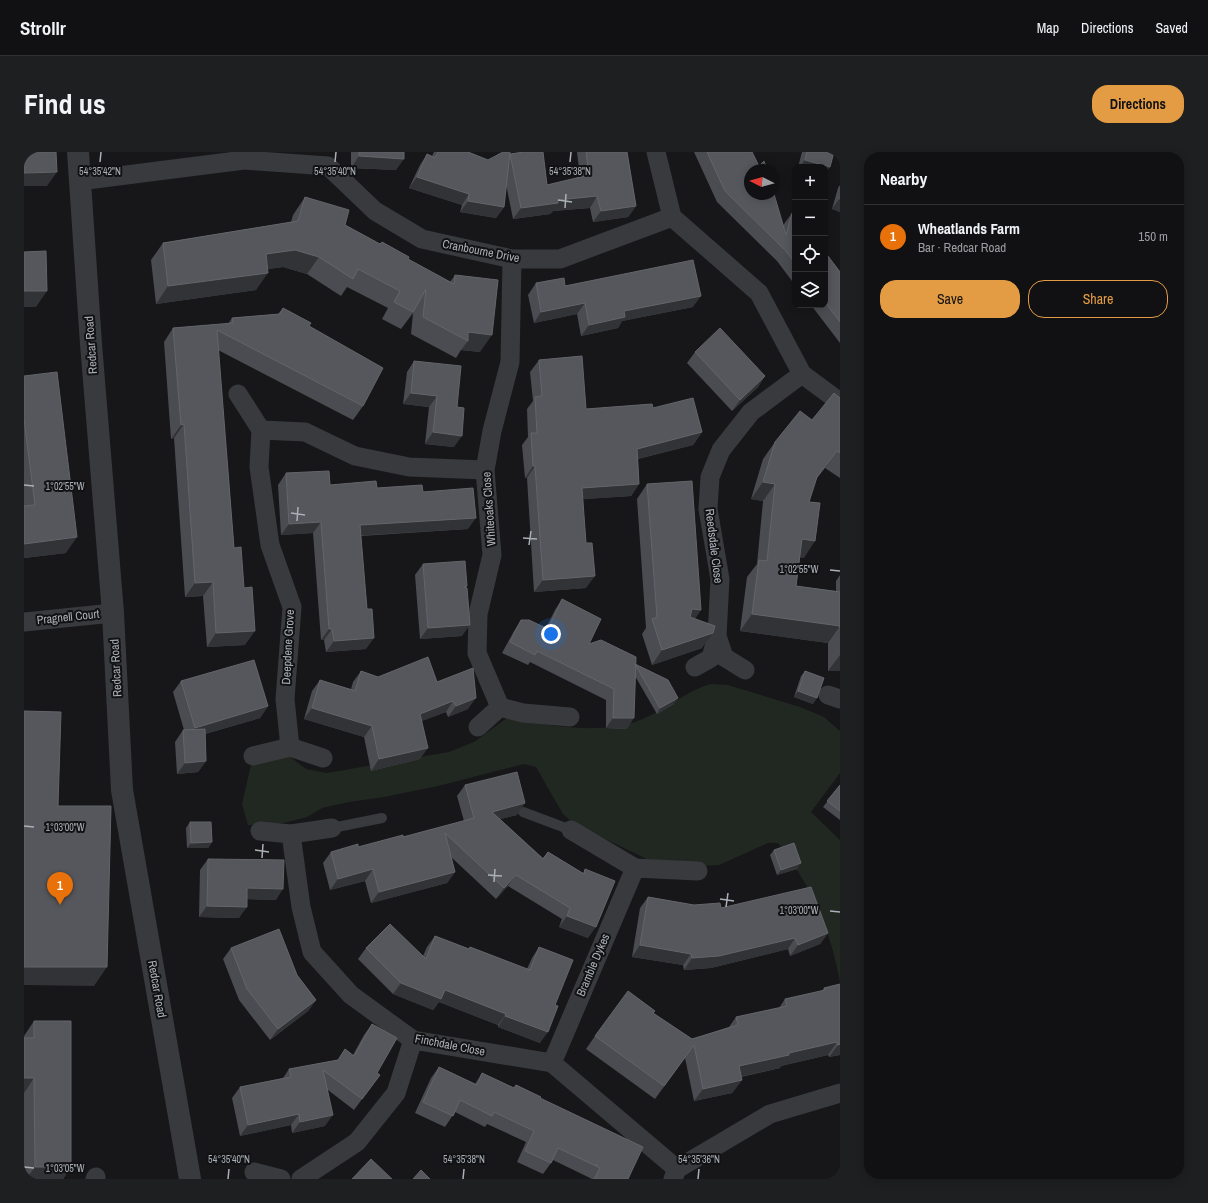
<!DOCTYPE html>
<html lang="en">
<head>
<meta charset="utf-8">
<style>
	body { margin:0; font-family:"Archivo Narrow",sans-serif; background:#1e1f21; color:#f1f3f6 }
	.controls { position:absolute; right:12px; top:12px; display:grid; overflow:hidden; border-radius:8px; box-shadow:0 2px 10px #0003 }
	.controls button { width:36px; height:36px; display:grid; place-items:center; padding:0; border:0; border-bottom:1px solid #303133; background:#111113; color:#f1f3f6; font:20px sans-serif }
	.compass { position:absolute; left:720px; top:12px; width:36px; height:36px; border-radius:50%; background:#111113; box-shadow:0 2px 10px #0003; rotate:276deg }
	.you { position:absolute; left:527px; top:482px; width:14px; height:14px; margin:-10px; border:3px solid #fff; border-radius:50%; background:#1a73e8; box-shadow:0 0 0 6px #1a73e833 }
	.badge { display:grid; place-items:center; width:26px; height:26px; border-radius:50%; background:#e39c44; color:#fff; font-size:13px; font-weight:700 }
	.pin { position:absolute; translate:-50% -33px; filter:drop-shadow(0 1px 2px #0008) }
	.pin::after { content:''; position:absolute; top:21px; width:14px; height:12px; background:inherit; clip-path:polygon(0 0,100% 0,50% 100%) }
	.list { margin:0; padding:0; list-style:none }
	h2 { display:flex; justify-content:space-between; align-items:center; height:52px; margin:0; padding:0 16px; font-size:17px }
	h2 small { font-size:13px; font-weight:400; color:#9c9da0 }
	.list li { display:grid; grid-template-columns:26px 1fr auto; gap:12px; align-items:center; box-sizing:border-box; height:64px; padding:0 16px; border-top:1px solid #303133 }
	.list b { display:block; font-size:15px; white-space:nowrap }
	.list p { margin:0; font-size:13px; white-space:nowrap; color:#9c9da0 }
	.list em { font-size:13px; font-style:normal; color:#9c9da0 }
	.actions { display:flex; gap:8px; padding:12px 16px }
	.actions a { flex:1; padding:9px 0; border:1px solid #e39c44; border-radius:16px; text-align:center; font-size:14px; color:#e39c44 }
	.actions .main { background:#e39c44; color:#111 }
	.icon { flex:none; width:22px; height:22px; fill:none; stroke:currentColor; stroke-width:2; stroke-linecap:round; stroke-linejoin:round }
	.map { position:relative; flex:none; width:816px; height:1027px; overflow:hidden; border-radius:16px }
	header { display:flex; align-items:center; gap:24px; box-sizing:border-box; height:56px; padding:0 20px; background:#111113; border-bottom:1px solid #303133 }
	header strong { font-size:19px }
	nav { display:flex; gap:22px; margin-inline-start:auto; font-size:14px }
	.intro { display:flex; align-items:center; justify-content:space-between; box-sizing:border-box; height:96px; padding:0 24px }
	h1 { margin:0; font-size:28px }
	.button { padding:10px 18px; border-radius:16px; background:#e39c44; color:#111; font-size:14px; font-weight:700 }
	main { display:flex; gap:24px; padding:0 24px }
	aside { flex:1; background:#111113; border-radius:16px; box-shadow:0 2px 10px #0003 }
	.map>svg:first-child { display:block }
	.green { fill:#212821 }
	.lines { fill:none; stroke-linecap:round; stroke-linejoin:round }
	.service { stroke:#383a3d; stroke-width:10 }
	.minor { stroke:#383a3d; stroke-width:19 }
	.tertiary { stroke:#383a3d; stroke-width:22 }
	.wall { fill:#4b4c51 }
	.shaded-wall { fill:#323336 }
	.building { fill:#55575c; stroke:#63656a }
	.ticks { fill:none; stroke:#aab0b7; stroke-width:1.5 }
	.labels { text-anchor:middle; stroke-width:4; stroke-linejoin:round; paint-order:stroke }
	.street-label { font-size:12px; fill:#aab0b7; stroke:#121214 }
	.ticks-label { font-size:10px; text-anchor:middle; fill:#aab0b7; stroke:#121214; stroke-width:4; stroke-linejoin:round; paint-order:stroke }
</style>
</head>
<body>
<header>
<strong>Strollr</strong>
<nav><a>Map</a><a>Directions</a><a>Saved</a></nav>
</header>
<div class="intro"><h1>Find us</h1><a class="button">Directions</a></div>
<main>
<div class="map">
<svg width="816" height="1027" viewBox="0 0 816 1027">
	<rect width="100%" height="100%" fill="#171719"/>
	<path class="green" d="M686,532L704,533L776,555L800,565L816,579V621L787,660L816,688V831C808,780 786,732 754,691H744L695,713L675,714L623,707L550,672L539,662L512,615L500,612L414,634L360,645L325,650L298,656L283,665L259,671L224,673L218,652L229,604L261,601L282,617L303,621L425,600L450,590L483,566C526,573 580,585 621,566C644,556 661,540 686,532Z"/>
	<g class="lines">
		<path class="service" d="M499,660L547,678
			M308,676L358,666"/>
		<path class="minor" d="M632,0L648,65
			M55,29L220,8L304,14L351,59L398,87L488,107H536L648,65L735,141L778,222L816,250
			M488,107L486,210L468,279L461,318L468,403L454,462L453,501L476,555L499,561L546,565
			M214,242L237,278
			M0,470L89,461
			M693,484L696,427L684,357L686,325L697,298L727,260L778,222
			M671,515L687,506L693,484L700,505L721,518
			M804,543L816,547
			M454,575L476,555
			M229,604L266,595
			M299,606L266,595L261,547L268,455L246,393L235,315L237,278L281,280L331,304L385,315L461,318
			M547,678L611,716
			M236,679L267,682L308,676
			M267,682L277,755L288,800L327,843L389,888L528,911L653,1017
			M528,911L611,716L674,719
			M230,1020L257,1027
			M71,1027L72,1025
			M277,1027L333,990L372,941L389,888
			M649,1027L653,1017L746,962L816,941"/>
		<path class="tertiary" d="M54,0L67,192L89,461L98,638L166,1027"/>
	</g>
	<path class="wall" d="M327,0H380L372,18L327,16Z
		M410,0H444L464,8L486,2L523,33L556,25L553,0H603L612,54L604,65L569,70L566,56L529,59L526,62L489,67L482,32L480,55L472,66L436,60L438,53L385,36L396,13L403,2L408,4Z
		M670,0H728L760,74V72L768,61L771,64V133L753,109L693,50Z
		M778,0H810L801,15H774Z
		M816,33V60L808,57L814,36Z
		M281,45L321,73L426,130L431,123L456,200L437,198L432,206L387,182L389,161L377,177L358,167L364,156L323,135L317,144L283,122L259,115L244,117L232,138L132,152L127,108L139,91L267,70L269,63Z
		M801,100L816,120V191L787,153H801Z
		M512,131L541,134L669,155L598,169L594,176L557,184L553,162L510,171L504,143Z
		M259,156L285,174L339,254L329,268L194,198L210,396L221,493L183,495L179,444L161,445L150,286L147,287L140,190L149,176L204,172L208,166L254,162Z
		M671,200L741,224L734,235L708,259L663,211Z
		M515,208L562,257L629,256L678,280L669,293L614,307L615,332L607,344L559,347L562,436L510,440L503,326H501L498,293L504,285L503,257L509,249L506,220Z
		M390,209L433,255L430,295L401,292L405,255L379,252L383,220Z
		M0,224L42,401L0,406Z
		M816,246V326L801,316L792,327L785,350L780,406L776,405L772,434L812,439V429L816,423V519H804V491L716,479L723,425L733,412L739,349L727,347L739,307L751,290L788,268Z
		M262,321L306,333L399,340L444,377L337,384L342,497L302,500L300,488H297L289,381L257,383L254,333Z
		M623,332L671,467L678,496L628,513L618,482L622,476L613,347Z
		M399,412L442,436L438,484L396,487L391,423Z
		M538,447L565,492L611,512L650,552L633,562L611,524L603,577L582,576V548L506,510L504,513L478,501L490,479L497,468L522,476L531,458Z
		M337,519L354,525L413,530L444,557L424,565L422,560L397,569L396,607L347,619L340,585L280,567L288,539L296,528L327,537L329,530Z
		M781,519L789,552L770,545L777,524Z
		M157,529L244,554L236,566L181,582L182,609L174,620L153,622L151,590L159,578H160L149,540Z
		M441,633L493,663L476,667L519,706L524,700L559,721L561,717L564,786L535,775L538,767L484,734L472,747L427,705L431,720L423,731L347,751L341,729L306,738L299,711L307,700L334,695L379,685L440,669L433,644Z
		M816,633V668L799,655Z
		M166,670L188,690L184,696H163L162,676Z
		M750,698L773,717L753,723L746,703Z
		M184,707L252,748L223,747L215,766L175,765L176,718Z
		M624,745L670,753L697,756L804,781L796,792L766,804L764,797L687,816L660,818L659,813L608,805L616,756Z
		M411,784L445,797L446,795L503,817L508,806L515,795L516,891L474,875V873L415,850L409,858L369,842L334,807L342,796L399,804L403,795Z
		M207,796L273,823L292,848L284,859L246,888L215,848L199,807Z
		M816,832V903L805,905L804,903L757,914L756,916L717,925L718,928L708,941L670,949L661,906L631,947L562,897L571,884L629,861L668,887L705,875L712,865L755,856L761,847L798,839L800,836Z
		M10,869L47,1015L39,1027H0V884Z
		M348,872L353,921L356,923L330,958L304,938L301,974L268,981L267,973L216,984L208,946L216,935L259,926L265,917L314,908L329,903L340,883Z
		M415,915L451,932L458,921L490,936L492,933L516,946L604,1027H568L564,1025L565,1023L564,1025L529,1008L527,1011L519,1022L493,1010L502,990L463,972L461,975L431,960L421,975L391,961L407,926Z"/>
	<path class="shaded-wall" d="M335,4L380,7L372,18L327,16Z
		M781,8L806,15L801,21V15H776Z
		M33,20L23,34H0V21Z
		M393,25L445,42L438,53L385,36Z
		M573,44L566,56L529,59L526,62L489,67L497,56L534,48Z
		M815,47L816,48V60L808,57Z
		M444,49L480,55L472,66L436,60Z
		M612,54L604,65L569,70L577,59Z
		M271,98L295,105L283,122L259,115L230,119L242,102Z
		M244,121L232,138L132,152L144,134Z
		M0,139H23L12,155H0Z
		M677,144L669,155L598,169L594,176L557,184L565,173L600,159Z
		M561,151L553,162L510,171L517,160Z
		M444,180L468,183L456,200L437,198L444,189Z
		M741,224L734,235L708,259L716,248Z
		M387,241L413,244L405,255L379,252Z
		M160,272L150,286L147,287L157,273Z
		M409,280L438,284L430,295L401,292Z
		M678,280L669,293L605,309L613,297Z
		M813,299L801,316L781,342L793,325Z
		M509,314H511L503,326H501Z
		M739,330L751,332L739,349L727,347Z
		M615,332L607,344L550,348L558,336Z
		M452,366L444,377L328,384L336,373Z
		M297,370L289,381L257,383L265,372Z
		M53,385L42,401L0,406V392Z
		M778,387L791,389L780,406L766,404Z
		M571,424L562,436L510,440L519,428Z
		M189,430L179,444L161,445L171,431Z
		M668,457L677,458L667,473L657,472Z
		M728,462L816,474L804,491L716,479Z
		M446,473L438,484L396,487L404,476Z
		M305,477H308L300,488H297Z
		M231,479L221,493L183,495L192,481Z
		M689,481L678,496L628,513L638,498Z
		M350,486L342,497L302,500L310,489Z
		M816,503V519H804Z
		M774,539L793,546L789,552L770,545Z
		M452,546L444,557L424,565L432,554Z
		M654,546L650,552L633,562L636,556Z
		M429,549L422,560L388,573L396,562Z
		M244,554L236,566L163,587L171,576Z
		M288,556L348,574L340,585L280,567Z
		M589,566H610L603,577L582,576Z
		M404,596L396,607L347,619L355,607Z
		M182,609L174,620L153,622L161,611Z
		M501,651L493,663L461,671L468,660Z
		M188,690L184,696H163L167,691Z
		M777,711L773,717L753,723L757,718Z
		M349,717L341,729L306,738L314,727Z
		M431,720L423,731L347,751L355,740Z
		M492,723L484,734L472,747L480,736Z
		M223,736L259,737L252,748L215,747Z
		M183,754L223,755L215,766L175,765Z
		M543,764L572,775L564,786L535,775Z
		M804,781L796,792L766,804L774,793Z
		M771,786L764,797L687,816L660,818L668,806Z
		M616,793L667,802L659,813L608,805Z
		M0,815H83L70,834L0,833Z
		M377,831L421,838L482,862L474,873L415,850L409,858L369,842Z
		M292,848L284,859L246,888L254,877Z
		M481,864L524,880L516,891L474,875Z
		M813,890L804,903L757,914L756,916L706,927L715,914L765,901Z
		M816,892V903L805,905L814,893Z
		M670,893L661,906L631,947L640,934Z
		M0,926H10L0,941Z
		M718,928L708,941L670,949L679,937Z
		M275,962L267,973L216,984L224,973Z
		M309,963L301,974L268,981L276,970Z
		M11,1015H47L39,1027H2Z"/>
	<path class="building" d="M0,0H32L33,20L0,21Z
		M335,0H380V7L335,4Z
		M414,0H444L464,8L479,0H486L480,55L444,49L445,42L393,25L403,2L411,6Z
		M500,0H519L523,33L565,23L562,0H603L612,54L577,59L573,44L534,48V51L497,56L486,2Z
		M683,0H728L735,14L740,9L743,18H726V42H750L762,83L768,61L771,64V111L761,98L701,39Z
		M783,0H810L806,15L781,8Z
		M281,45L325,58L321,73L356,92L358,90L385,105L384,107L430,132L431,123L474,128L468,183L444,180V189L399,165L402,137L389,160L370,150L376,139L334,117L329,127L295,105L271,98L242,102L244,121L144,134L139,91L274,69Z
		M22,99L23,139H0V100Z
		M801,100L816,120V170L801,150Z
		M669,108L677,144L600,159L601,165L565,173L561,151L517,160L512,131L540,126L541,134Z
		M259,156L287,171L285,174L359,216L339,254L193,178L210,396L217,395L220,436L228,435L231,479L192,481L189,430L171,431L160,272L157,273L149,176L209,171L208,166L256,162Z
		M696,176L741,224L716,248L671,200Z
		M558,204L562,257L628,252L629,256L669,246L678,280L613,297L615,332L558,336L562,391H568L571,424L519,428L511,314H509L507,281H513L511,245L518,244L515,208Z
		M390,209L437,214L433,255L440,256L438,284L409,280L413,244L387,241Z
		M33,220L53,385L0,392V354L11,353L0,267V224Z
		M810,241L816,246V301L813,299L793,325L785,350L796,351L791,389L778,387L772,434L816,440V476V474L728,462L735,408L743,409L751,332L739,330L751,290L776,259L788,268Z
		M305,319L306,333L352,329L353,336L398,333L399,340L449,336L452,366L336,373L343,457H348L350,486L310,489L308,477H305L297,370L265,372L262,321Z
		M668,329L677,458L668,457L666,465L691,474L689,481L638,498L628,467L633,465L623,332Z
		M441,409L443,434L440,435L443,436L446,473L404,476L399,412Z
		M538,447L577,467L565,492L577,488L612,505L610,566H589L590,537L513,499L511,503L486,490L497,468H505L524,477Z
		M404,505L413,530L449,516L452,546L432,554L429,549L396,562L404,596L355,607L348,574L288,556L296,528L331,539L337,519L354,525Z
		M230,508L244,554L171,576L157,529Z
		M611,512L644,528L654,546L636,556Z
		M781,519L800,526L793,546L774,539Z
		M0,559L37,560L34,654H87L83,815H0Z
		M181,577L182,609L161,611L159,578Z
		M493,620L501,651L468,660L519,707L524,700L560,722L561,717L591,729L572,775L543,764L546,756L492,723L480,736L421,681L431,720L355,740L349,717L314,727L307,700L334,692V695L379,683V685L450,666L441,633Z
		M816,633V659L803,649Z
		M166,670H187L188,690L167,691Z
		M770,691L777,711L757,718L750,698Z
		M184,707L260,708L259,737L223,736V755L183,754Z
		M787,735L804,781L774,793L771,786L695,804L668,806L667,802L616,793L624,745L670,753L696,751L697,756Z
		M366,772L402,807L411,784L445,797L446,795L506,818L515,795L549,808L531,853L534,854L524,880L481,864L482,862L421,838L417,847L377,831L342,796Z
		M255,777L273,823L292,848L254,877L223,837L207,796Z
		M816,832V892L814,893L813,890L765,901V903L715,914L718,928L679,937L670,893L640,934L571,884L604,839L631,859L629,861L668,887L714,873L712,865L763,854L761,847L801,838L800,836Z
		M10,869H47V1015H11L10,926H0V886H10Z
		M348,872L373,886L353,921L356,923L338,947L299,918L309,963L276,970L275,962L224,973L216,935L267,925L265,917L314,908L321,897L330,904Z
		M415,915L453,933L458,921L490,936L492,933L517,945L516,946L619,995L604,1027H570L576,1016L572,1014L573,1012L572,1014L534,996L527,1011L501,999L510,979L470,960L468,964L436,948L429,964L399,950Z
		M347,1007L368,1027H328Z
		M397,1018L406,1027H389Z"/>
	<path class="ticks" d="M76,10L77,0M311,10L312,0M546,10L547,0M534,48L548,50M541,56L542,42M0,333L10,334M267,361L281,363M273,369L274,355M499,386L513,387M505,393L507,379M806,418L816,419M0,674L10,675M231,698L245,700M238,706L239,692M464,723L478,724M470,730L471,717M696,747L710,749M702,755L704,741M806,759L816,760M0,1015L10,1016M204,1027L205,1017M439,1027L440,1017M674,1027L675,1017"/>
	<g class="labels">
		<g class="street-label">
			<text transform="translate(457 99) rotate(11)" y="4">Cranbourne Drive</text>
			<text transform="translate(67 193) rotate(-94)" y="4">Redcar Road</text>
			<text transform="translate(465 357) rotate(-94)" y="4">Whiteoaks Close</text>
			<text transform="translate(690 394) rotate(83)" y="4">Reedsdale Close</text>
			<text transform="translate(44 465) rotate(-6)" y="4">Pragnell Court</text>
			<text transform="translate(264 495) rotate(-87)" y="4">Deepdene Grove</text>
			<text transform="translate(92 516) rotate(-93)" y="4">Redcar Road</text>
			<text transform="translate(569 813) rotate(-67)" y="4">Bramble Dykes</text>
			<text transform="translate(133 837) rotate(80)" y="4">Redcar Road</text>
			<text transform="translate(426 893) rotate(11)" y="4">Finchdale Close</text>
		</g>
	</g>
	<g class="ticks-label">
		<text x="76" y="23">54°35'42"N</text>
		<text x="311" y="23">54°35'40"N</text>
		<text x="546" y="23">54°35'38"N</text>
		<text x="41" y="338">1°02'55"W</text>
		<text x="775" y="421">1°02'55"W</text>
		<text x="41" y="679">1°03'00"W</text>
		<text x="775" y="762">1°03'00"W</text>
		<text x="205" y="1011">54°35'40"N</text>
		<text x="440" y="1011">54°35'38"N</text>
		<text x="675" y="1011">54°35'36"N</text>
		<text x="41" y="1020">1°03'05"W</text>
	</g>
</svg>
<div class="controls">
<button>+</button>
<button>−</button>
<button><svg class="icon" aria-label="locate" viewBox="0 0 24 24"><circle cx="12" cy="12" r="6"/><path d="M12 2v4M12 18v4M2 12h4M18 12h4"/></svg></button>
<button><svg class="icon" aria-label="layers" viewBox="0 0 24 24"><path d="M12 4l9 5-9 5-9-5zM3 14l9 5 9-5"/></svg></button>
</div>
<svg class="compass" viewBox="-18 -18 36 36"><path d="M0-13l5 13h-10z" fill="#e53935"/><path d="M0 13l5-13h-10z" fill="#9c9da0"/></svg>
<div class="you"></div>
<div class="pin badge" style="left:36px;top:753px;background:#e8710a">1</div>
</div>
<aside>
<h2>Nearby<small></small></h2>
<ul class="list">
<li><span class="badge" style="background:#e8710a">1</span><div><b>Wheatlands Farm</b><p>Bar · Redcar Road</p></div><em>150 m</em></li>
</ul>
<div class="actions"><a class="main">Save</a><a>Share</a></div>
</aside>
</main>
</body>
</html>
